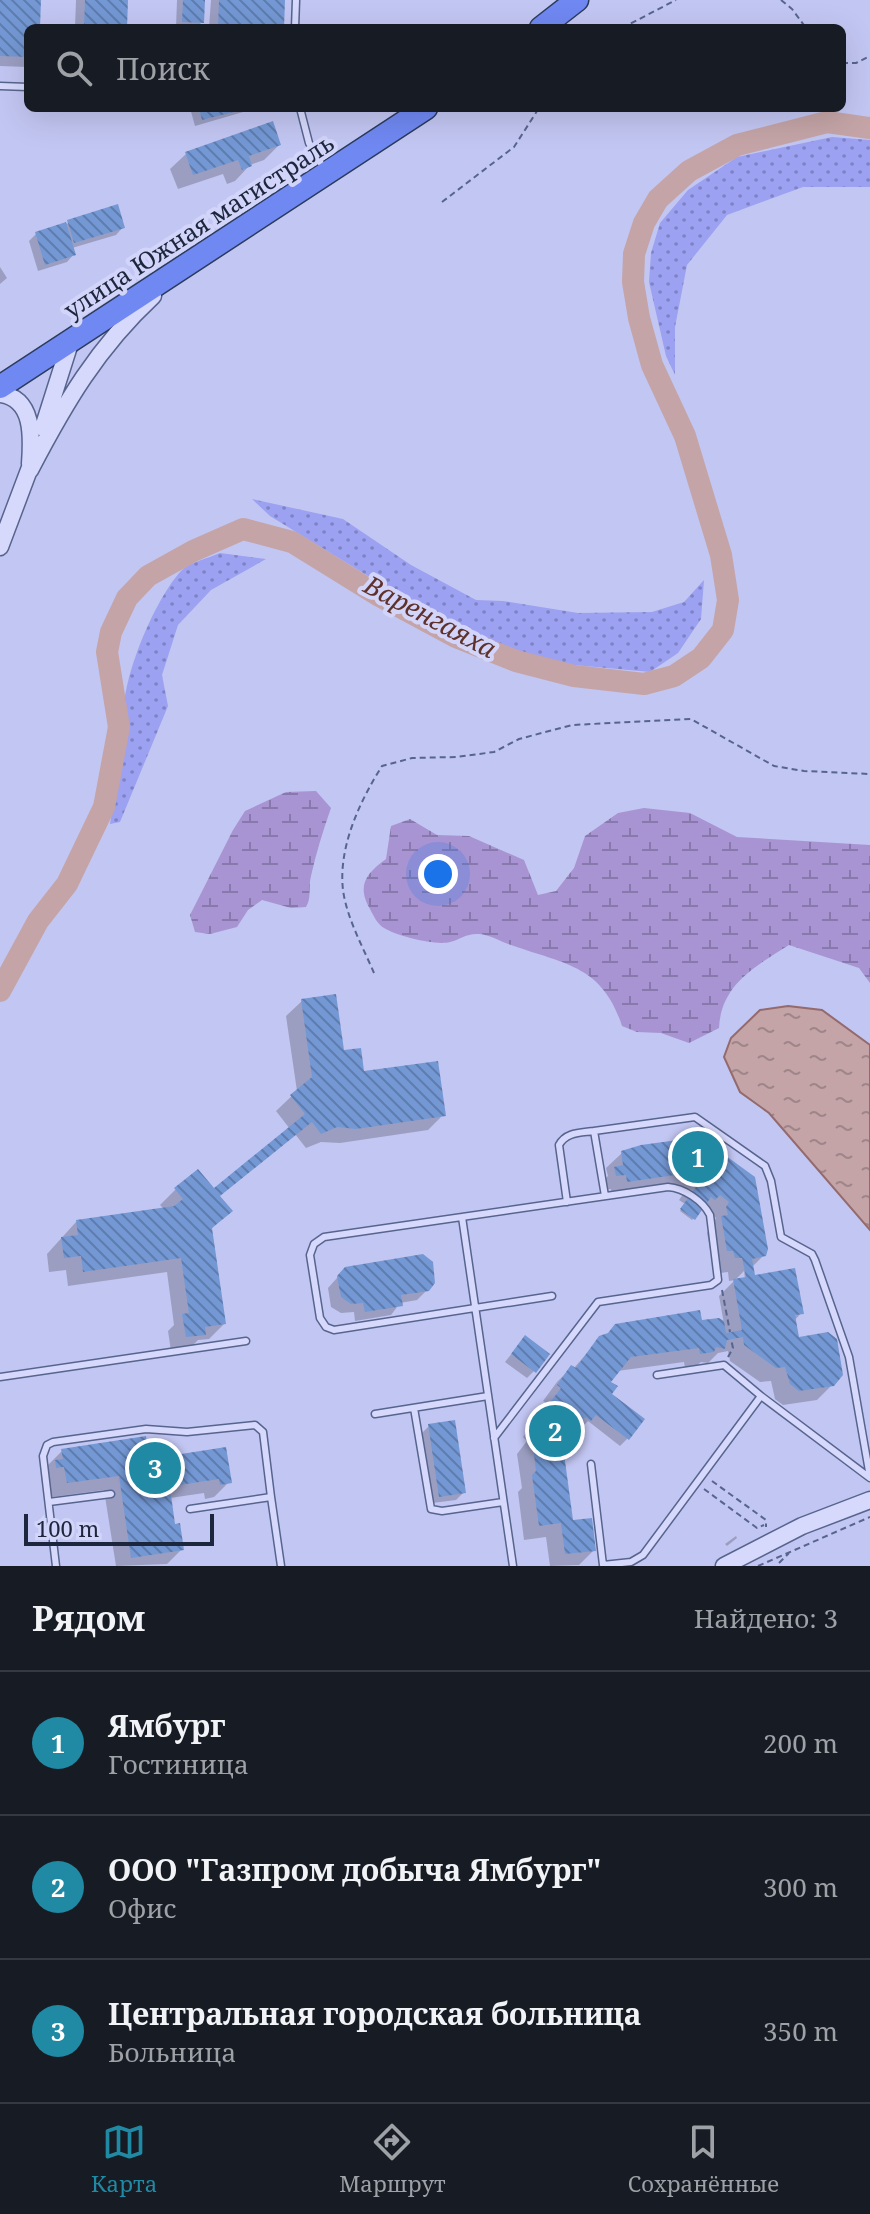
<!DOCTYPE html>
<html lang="ru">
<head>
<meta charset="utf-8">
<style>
	body { margin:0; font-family:"Noto Serif",serif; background:#242831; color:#f1f3f6 }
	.scale { position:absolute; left:24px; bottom:20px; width:190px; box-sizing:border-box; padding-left:8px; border:4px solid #1c263c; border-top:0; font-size:22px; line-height:28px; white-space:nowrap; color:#1c263c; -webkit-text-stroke:6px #d2d5f9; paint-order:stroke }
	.you { position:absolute; left:438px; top:874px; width:28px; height:28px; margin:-20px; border:6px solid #fff; border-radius:50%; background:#1a73e8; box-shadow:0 0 0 12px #1a73e833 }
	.badge { display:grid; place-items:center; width:52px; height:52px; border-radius:50%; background:#2089a3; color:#fff; font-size:26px; font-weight:700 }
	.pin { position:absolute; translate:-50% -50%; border:4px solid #fff; box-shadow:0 2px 8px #0006 }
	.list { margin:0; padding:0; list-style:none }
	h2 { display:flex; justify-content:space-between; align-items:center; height:104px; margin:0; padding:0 32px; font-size:34px }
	h2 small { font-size:26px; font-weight:400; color:#9ea1a6 }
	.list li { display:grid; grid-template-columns:52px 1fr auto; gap:24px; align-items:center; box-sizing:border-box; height:144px; padding:0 32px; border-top:2px solid #363941 }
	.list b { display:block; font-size:30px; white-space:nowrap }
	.list p { margin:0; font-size:26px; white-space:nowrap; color:#9ea1a6 }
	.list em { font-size:26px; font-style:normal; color:#9ea1a6 }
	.icon { flex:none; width:44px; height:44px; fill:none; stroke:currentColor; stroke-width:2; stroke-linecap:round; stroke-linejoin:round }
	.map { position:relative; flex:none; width:870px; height:1566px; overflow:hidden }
	.search { position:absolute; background:#171b24; box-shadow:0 8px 32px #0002; left:24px; right:24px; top:24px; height:88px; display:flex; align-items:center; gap:20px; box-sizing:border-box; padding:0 28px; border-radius:12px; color:#9ea1a6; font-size:30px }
	.sheet { height:536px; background:#171b24 }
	nav { display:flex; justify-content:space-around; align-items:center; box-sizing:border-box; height:112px; border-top:2px solid #363941; background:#171b24; font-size:22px; color:#9ea1a6 }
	nav a { display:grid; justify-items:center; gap:4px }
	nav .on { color:#2089a3 }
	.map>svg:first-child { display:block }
	.wetland { fill:url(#wetland-marsh) }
	.sand { fill:url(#sand-dots) }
	.water { fill:url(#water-ripples); stroke:#946a6c; stroke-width:2 }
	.shadow { fill:#0003 }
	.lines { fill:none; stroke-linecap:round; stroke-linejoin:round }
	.river { stroke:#c4a4a7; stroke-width:22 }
	.building { fill:url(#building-back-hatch) }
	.service-casing { stroke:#57658e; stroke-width:9 }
	.tertiary-casing { stroke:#57658e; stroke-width:19 }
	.trunk-casing { stroke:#2b3b5c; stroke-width:25 }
	.path { stroke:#57658e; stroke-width:2; stroke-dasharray:6 4; stroke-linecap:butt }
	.service { stroke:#d6d9fc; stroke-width:6 }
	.tertiary { stroke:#d6d9fc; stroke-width:16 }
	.trunk { stroke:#7088f2; stroke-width:22 }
	.labels { text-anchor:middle; stroke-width:8; stroke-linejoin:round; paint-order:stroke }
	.street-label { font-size:24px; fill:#1c263c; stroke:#d2d5f9 }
	.water-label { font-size:26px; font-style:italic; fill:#5e322a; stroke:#d2d5f9 }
</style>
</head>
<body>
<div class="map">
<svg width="870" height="1566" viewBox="0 0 870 1566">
	<defs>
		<pattern id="wetland-marsh" width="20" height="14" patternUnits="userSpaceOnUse" patternTransform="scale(2)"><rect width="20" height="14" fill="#a894d2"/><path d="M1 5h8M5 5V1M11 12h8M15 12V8" fill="none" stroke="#8879ac"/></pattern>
		<pattern id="sand-dots" width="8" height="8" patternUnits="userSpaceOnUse" patternTransform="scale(2)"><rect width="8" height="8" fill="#9ca1f1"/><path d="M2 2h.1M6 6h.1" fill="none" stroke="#7e83c4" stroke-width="1.8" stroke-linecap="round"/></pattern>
		<pattern id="water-ripples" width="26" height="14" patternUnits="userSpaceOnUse" patternTransform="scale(2)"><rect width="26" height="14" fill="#c4a4a7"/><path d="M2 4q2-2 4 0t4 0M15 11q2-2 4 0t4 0" fill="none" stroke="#9e8589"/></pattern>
		<pattern id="building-back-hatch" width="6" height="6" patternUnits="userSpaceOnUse" patternTransform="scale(2)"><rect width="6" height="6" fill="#7498d4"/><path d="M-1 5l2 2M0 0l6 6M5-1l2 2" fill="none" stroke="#5e7cad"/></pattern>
	</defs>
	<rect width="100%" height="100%" fill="#c2c6f2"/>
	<path class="wetland" d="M316,791L331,808C323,831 316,853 311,876C308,888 312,897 306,907L291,908L262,900L248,910L237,927L210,934L195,932L190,915L233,830L245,811L286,792Z
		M644,808L690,813L737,837L870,845V983L859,968L789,945C756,966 721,984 719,1028L689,1043L661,1033L637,1032L622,1026C603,966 565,964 514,946C503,943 491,935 479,934C467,933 461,939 450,942C436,946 397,936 384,928C378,925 373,915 370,909C356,885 367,873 386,859L391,826L410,819L437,835L469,836L524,860L538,895L556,891L574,868L585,836L618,813Z"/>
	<path class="sand" d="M832,137L870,140V187H803L727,215L687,265L675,327V375L666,356L649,282L651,253L660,223L688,190L737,157Z
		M252,499L343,519L411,565L476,600L503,601L578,613L652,612L684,602L704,580L701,619L678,653L650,672L553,663L478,636L381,584L270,516Z
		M220,553L266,559L211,590L178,625L162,675L168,706L120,822L110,824L125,730C115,691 154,600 181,571C190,562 209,558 220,553Z"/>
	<path class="water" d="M788,1006L822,1010L870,1045V1230L769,1113L740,1092L724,1057L731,1038L760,1010Z"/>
	<path class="shadow" d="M0,0H39L38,28H28L27,67L0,66Z
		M76,0H126L125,28H75Z
		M177,0H203L202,22L196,28H176Z
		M211,0H283L282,28H209Z
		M190,108H257L195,126Z
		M279,145L264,160L250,165L235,181L227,184L223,174L178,189L170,169L186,154Z
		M117,207L123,227L116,235L72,248L74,254L67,262L38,271L29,241L36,234Z
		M0,267L7,278L0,284Z
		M302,1001L362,1073L443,1115L428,1130L340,1143L321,1142L306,1148L295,1134L218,1197L230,1211L210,1230L224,1324L209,1339L198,1340L189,1349L171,1351L168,1331L174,1325L167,1272L68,1286L66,1270L49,1272L47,1254L76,1222L165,1210L160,1205L175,1190L214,1191L290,1129L276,1111L297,1091L286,1016Z
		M700,1139L764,1255L751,1268L752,1274L801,1313L794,1321L797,1339L833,1384L817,1400L783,1405L775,1399L771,1381L760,1382L730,1361L728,1351L718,1353L708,1363L701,1362L696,1366L685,1368L684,1362L617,1371L609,1382L604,1401L628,1438L620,1446L588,1421L574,1435L571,1432L561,1445L571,1522L594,1550L579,1565L550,1566L546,1537L524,1540L518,1492L522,1488L517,1454L527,1441L523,1437L548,1404L543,1401L557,1382L572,1367L574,1368L600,1338L701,1323L724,1324L719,1296L734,1281L745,1279L744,1271L735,1280L729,1281L728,1272L720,1273L719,1265L713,1266L707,1233L716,1218L703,1208L692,1220L680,1211L685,1204L679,1200L684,1193L669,1184L665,1188L612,1196L611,1189L601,1190L600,1184L608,1176L606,1168L622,1153Z
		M346,1268L428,1289L417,1300L400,1303L391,1315L355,1321L354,1312L341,1313L331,1307L328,1288Z
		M525,1337L534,1371L527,1378L505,1362Z
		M429,1426L463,1493L456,1500L432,1503L422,1433Z
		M225,1450L229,1482L214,1497L205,1499L204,1493L170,1498L174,1526L182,1549L167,1564L116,1566L104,1490L52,1497L49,1481L42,1482L41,1477L48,1470L47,1466L62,1451L148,1461Z
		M736,1536L737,1538L727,1546L725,1544Z"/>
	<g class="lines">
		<path class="river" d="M0,991L38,921L67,884L104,807L119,727L107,652L111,632L127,598L148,576L193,551L243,529L292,542L376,594L456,637L516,661L574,676L644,684L674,676L701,658L723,630L728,600L721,555L685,436L652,365L639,318L633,282L634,254L644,223L658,199L689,171L737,145L827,122L870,128"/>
	</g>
	<path class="building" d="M0,0H41L40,28H28V57L0,56Z
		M85,0H128L127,28H84Z
		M183,0H205L204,23L182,22Z
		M219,0H285L284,28H218Z
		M199,108H245V109L202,120Z
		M273,121L281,145L249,156L252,166L242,170L238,160L193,175L185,152Z
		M118,204L125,228L74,243L67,220Z
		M66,222L76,255L45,265L35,232Z
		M336,994L344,1050L361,1048L364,1071L438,1061L446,1116L356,1129L337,1127L321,1134L312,1122L220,1196L233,1211L212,1228L226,1324L205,1327L206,1335L186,1337L182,1314L189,1313L181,1258L83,1272L81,1256L64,1258L61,1237L78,1235L76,1220L174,1206L183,1199L174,1188L198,1169L214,1188L305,1114L290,1095L312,1077L301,999Z
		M700,1137L755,1177L768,1249L766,1256L752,1259L755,1275L795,1268L804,1314L795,1315L799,1337L828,1332L837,1339L843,1375L834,1386L799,1391L790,1384L785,1367L776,1368L744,1345L743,1337L727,1340L725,1349L716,1347L714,1352L700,1354L699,1348L631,1357L611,1382L618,1386L612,1394L645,1419L629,1440L596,1415L591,1421L585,1417L563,1446L573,1520L592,1518L596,1551L565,1554L561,1523L539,1526L532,1475L536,1471L532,1438L541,1425L536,1421L561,1388L557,1385L571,1365L576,1368L599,1336L608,1333L615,1324L700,1310L702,1320L719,1318L724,1321L726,1333L742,1330L733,1279L746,1277L742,1258H735L733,1251H727L721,1216L728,1215L726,1207L729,1202L720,1195L715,1200L711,1197L695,1220L680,1209L696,1187L693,1184L697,1177L685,1170L682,1174L627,1182L626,1175L616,1176L614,1167L623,1165L621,1151L641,1145Z
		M423,1254L433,1262L435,1283L429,1291L401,1295L403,1306L365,1312L363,1303L351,1304L341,1297L337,1276L345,1267Z
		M525,1335L550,1354L536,1373L511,1354Z
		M455,1420L466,1493L439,1497L428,1424Z
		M146,1436L149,1459L226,1447L232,1483L220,1485L219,1479L166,1487L168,1495H171L175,1524L180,1523L184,1550L131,1558L119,1476L67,1483L64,1467L56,1468L55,1460L63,1459L61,1449Z"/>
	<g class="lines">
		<defs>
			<path id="service" d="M295,28L296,0
				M0,86L28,87
				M300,108L309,143L323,167
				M605,1196L594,1131L695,1117L765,1166L771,1181L781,1237L812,1254L815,1260L849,1357L870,1477
				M567,1202L559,1145C566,1132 580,1133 594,1131
				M462,1217L513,1566
				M657,1375L724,1365L761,1396
				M0,1377L246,1341
				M414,1408L431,1509L442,1511L503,1502
				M375,1414L488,1396
				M494,1438L598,1302L711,1285L718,1280L710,1215C703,1201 684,1188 668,1187L324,1237L314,1244L310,1255L320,1318L326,1327L334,1330L552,1296
				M591,1464L603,1565L631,1562L643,1555L761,1396L870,1478
				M49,1502L111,1494
				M190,1509L271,1497L281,1566
				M56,1566L43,1456L47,1445L53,1442L146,1429L187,1432L255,1425L263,1432L271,1497"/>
			<path id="tertiary" d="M0,394C34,398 32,437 30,464
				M43,428L70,343
				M30,470C65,403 97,348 153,296
				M0,547L32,462
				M724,1566L802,1526L870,1500"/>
			<path id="trunk" d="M541,28L577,0
				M0,387L426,108"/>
		</defs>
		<use href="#service" class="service-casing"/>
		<use href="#tertiary" class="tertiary-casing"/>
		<use href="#trunk" class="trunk-casing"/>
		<path class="path" d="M781,0L792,9L806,28
			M622,28L676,0
			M842,63H856L870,56
			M442,202L514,147L539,108
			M374,973C363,947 347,919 343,890C338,847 360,801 382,766L412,758L456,757L494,752L519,739L572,725L691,719L774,766L804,771L870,774
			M722,1290L730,1332
			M728,1357L733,1348L731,1339
			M712,1481L766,1520V1527
			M704,1489L757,1528L764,1525
			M779,1563L789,1553
			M758,1566L870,1517"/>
		<use href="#service" class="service"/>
		<use href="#tertiary" class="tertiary"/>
		<use href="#trunk" class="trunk"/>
	</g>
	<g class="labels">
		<g class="street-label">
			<text transform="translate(199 227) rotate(-33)" y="8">улица Южная магистраль</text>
		</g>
		<g class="water-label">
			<text transform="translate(430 617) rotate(28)" y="9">Варенгаяха</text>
		</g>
	</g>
</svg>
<div class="scale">100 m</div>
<div class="you"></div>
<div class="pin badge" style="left:698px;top:1157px">1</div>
<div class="pin badge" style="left:555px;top:1431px">2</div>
<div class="pin badge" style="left:155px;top:1468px">3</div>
<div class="search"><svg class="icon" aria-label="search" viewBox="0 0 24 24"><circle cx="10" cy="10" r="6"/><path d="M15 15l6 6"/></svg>Поиск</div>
</div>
<section class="sheet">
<h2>Рядом<small>Найдено: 3</small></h2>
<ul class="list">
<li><span class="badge">1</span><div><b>Ямбург</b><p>Гостиница</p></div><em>200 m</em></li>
<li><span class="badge">2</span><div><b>ООО &quot;Газпром добыча Ямбург&quot;</b><p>Офис</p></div><em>300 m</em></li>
<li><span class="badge">3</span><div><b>Центральная городская больница</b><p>Больница</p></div><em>350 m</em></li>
</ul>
</section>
<nav>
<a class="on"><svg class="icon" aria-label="map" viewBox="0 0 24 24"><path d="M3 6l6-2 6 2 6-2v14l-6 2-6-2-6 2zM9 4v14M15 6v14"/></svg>Карта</a>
<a><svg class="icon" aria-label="directions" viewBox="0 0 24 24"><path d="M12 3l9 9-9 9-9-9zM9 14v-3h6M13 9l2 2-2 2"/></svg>Маршрут</a>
<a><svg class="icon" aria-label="saved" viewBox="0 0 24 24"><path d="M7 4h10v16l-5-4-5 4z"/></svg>Сохранённые</a>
</nav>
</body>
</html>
